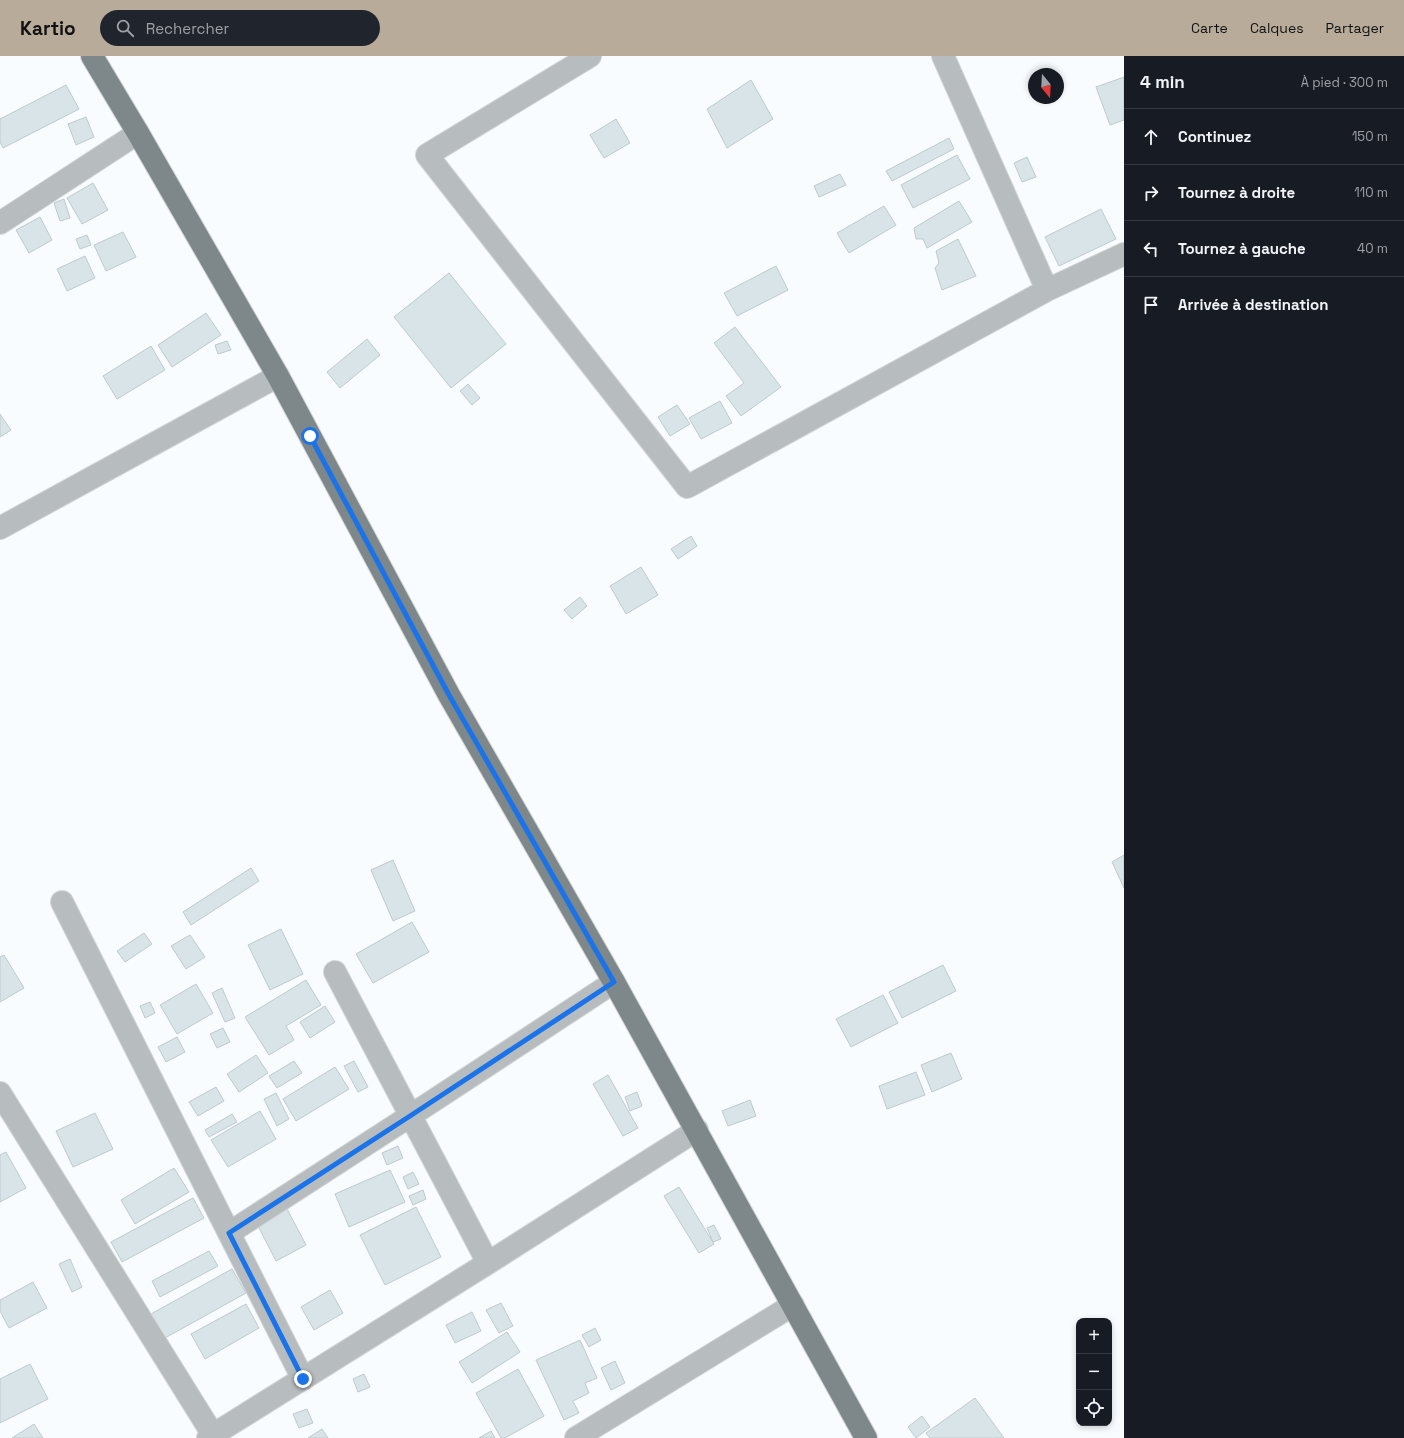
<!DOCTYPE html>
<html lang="fr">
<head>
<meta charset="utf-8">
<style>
	body { margin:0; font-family:"Space Grotesk",sans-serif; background:#20242c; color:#f1f3f6 }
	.controls { position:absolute; right:12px; bottom:12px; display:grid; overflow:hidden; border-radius:8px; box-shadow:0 2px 6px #0003 }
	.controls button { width:36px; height:36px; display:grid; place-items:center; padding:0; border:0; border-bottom:1px solid #363941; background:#171b24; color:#f1f3f6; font:20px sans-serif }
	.compass { position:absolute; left:1028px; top:12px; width:36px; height:36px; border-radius:50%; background:#171b24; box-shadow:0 2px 6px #0003; rotate:162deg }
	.stop { position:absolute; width:12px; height:12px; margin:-9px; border:3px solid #1a73e8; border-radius:50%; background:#fff }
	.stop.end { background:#1a73e8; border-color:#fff; box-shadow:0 1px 4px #0008 }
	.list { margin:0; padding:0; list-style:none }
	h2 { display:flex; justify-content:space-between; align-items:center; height:52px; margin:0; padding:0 16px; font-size:17px }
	h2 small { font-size:13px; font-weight:400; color:#9ea1a6 }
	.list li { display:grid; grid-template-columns:26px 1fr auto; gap:12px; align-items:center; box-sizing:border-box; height:56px; padding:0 16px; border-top:1px solid #363941 }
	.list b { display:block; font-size:15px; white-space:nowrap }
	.list em { font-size:13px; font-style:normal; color:#9ea1a6 }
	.icon { flex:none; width:22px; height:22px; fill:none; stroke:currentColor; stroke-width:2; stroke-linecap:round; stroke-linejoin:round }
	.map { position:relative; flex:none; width:1124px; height:1382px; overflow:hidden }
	header { display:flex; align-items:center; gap:24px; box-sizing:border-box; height:56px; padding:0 20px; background:#b9ab9a; color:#111 }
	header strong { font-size:19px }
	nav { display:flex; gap:22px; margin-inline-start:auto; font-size:14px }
	.search { width:280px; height:36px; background:#20242c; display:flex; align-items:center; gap:10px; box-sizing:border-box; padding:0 14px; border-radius:22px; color:#9ea1a6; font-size:15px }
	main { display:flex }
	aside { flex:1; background:#171b24 }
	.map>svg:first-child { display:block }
	.building { fill:#d9e4e8; stroke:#bfcace }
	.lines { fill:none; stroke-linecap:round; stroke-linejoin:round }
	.minor-casing { stroke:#d2d6d8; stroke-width:24 }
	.major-casing { stroke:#d2d6d8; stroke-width:24 }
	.minor { stroke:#b7bcbe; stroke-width:22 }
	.major { stroke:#7e878a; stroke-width:22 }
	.route { stroke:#1a73e8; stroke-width:5 }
</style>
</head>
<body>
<header>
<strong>Kartio</strong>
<div class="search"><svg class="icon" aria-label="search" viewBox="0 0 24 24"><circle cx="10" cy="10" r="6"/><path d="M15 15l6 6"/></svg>Rechercher</div>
<nav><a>Carte</a><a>Calques</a><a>Partager</a></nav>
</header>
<main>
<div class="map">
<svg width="1124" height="1382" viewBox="0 0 1124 1382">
	<rect width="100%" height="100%" fill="#f8fcfe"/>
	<path class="building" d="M1124,21V64L1110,69L1096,31Z
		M751,24L773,63L727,92L707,53Z
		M66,29L79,53L3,92L0,86V63Z
		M86,61L94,81L76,89L68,68Z
		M616,63L630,87L604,102L590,79Z
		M949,82L954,93L892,125L886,115Z
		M957,99L970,123L913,152L901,129Z
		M1027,101L1036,121L1022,126L1014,107Z
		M840,118L846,129L819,141L814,130Z
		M93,127L108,154L82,168L67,142Z
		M64,143L70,162L60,165L54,147Z
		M959,145L972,166L927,192L923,183H916L914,172Z
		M884,150L896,169L849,197L837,177Z
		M1101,153L1116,183L1059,210L1045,181Z
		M40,161L52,184L29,197L16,174Z
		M123,176L136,201L106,215L94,189Z
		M87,179L91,189L80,193L76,183Z
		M958,183L976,220L942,234L935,212L939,207L936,195Z
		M85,200L95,222L67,235L57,213Z
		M776,210L788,234L737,260L724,237Z
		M449,217L506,288L451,332L394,261Z
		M206,257L221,279L172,311L158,289Z
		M735,271L781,331L741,360L726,340L744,327L714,287Z
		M367,283L380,299L340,332L327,316Z
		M227,285L231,294L218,298L215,289Z
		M151,290L165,314L117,343L103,320Z
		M468,328L480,342L472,349L460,335Z
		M720,345L732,367L701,383L689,362Z
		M677,349L690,368L670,380L658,361Z
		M0,358L11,374L0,381Z
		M691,480L697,490L678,503L671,493Z
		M641,511L658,539L626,558L610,530Z
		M580,541L587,550L572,563L564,554Z
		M1124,799V832L1112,806Z
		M393,804L415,855L393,865L371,814Z
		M251,812L259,825L191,869L183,856Z
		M412,866L429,896L373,927L356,898Z
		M281,873L303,918L270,934L248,889Z
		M144,877L152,888L125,906L117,895Z
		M190,879L205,901L186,913L171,890Z
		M4,899L24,932L0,946V901Z
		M943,909L956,935L902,962L889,936Z
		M306,924L321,949L286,970L294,984L269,999L245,961Z
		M196,928L213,957L177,978L160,949Z
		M222,932L235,962L225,966L212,937Z
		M883,939L898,967L851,991L836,963Z
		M150,946L155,957L145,962L140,950Z
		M325,950L335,966L310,982L300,966Z
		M223,972L230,986L217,992L210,978Z
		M177,981L185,996L166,1006L158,991Z
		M951,997L962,1023L932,1036L921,1009Z
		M256,999L268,1017L239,1036L227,1018Z
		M294,1005L302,1017L277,1032L269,1020Z
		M354,1005L368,1031L358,1036L344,1010Z
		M335,1011L349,1033L296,1065L283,1043Z
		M916,1016L925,1039L887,1053L879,1030Z
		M608,1019L638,1072L623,1080L593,1028Z
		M216,1031L224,1045L198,1060L189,1046Z
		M637,1036L642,1050L630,1055L625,1041Z
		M276,1037L289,1063L277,1070L264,1043Z
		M750,1044L756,1060L728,1070L722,1055Z
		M260,1055L276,1083L228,1111L211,1084Z
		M95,1057L113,1093L73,1111L56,1075Z
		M232,1058L237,1066L209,1081L205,1074Z
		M398,1090L403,1102L387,1109L382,1097Z
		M6,1096L26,1132L0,1146V1099Z
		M174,1112L189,1136L135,1168L121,1144Z
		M390,1114L405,1146L349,1171L335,1138Z
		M413,1116L419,1128L408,1133L403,1121Z
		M679,1131L714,1188L699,1197L664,1140Z
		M423,1134L426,1143L413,1149L409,1140Z
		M193,1142L204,1162L122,1206L111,1186Z
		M286,1151L306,1189L276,1205L256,1166Z
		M416,1151L441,1201L385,1229L360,1179Z
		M714,1169L721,1183L713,1186L707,1172Z
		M209,1195L218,1210L160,1241L152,1225Z
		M70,1203L82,1231L72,1236L59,1208Z
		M232,1213L246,1237L165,1282L151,1258Z
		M33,1226L47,1252L9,1272L0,1255V1244Z
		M330,1234L343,1257L314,1274L301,1251Z
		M501,1247L513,1270L499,1277L486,1254Z
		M246,1248L259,1272L205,1303L191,1278Z
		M472,1256L481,1275L455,1287L446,1269Z
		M595,1272L601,1284L589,1291L582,1279Z
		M507,1276L520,1296L472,1327L459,1306Z
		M580,1284L597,1322L585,1327L589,1337L573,1345L579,1357L564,1364L536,1304Z
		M615,1305L625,1327L611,1334L601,1312Z
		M30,1308L48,1343L0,1367V1323Z
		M518,1313L544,1360L505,1382H501L476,1337Z
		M364,1318L370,1331L358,1336L353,1323Z
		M975,1342L1004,1382H930L926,1377Z
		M307,1353L313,1367L299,1372L293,1358Z
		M922,1360L930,1371L916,1382L908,1371Z
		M34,1368L43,1382H12Z
		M322,1373L328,1382H308Z
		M491,1375L495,1382H479Z"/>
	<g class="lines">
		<defs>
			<path id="minor" d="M590,0L427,99L687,431L1047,234L1124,198
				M943,0L1047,234
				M0,167L138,77
				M0,472L278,320
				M62,846L229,1177L303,1323
				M335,916L488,1207
				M0,1037L215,1382
				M229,1177L410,1060L614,926
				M208,1382L488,1207L697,1074
				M576,1382L793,1249"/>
			<path id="major" d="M92,0L138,77L278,320L449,639L614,926L866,1382"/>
		</defs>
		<use href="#minor" class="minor-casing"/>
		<use href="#major" class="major-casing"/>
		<use href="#minor" class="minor"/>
		<use href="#major" class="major"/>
	</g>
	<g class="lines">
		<path class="route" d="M303,1323L229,1177L410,1060L614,926L449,639L310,380"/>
	</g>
</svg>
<div class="controls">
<button>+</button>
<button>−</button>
<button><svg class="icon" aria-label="locate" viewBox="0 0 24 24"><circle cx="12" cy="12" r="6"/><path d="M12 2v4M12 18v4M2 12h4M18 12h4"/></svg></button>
</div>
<svg class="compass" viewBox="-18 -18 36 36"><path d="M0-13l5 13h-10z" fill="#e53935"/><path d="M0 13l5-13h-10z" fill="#9ea1a6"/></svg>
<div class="stop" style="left:310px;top:380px"></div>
<div class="stop end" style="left:303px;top:1323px"></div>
</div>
<aside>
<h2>4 min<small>À pied · 300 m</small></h2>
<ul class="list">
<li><svg class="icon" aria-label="ahead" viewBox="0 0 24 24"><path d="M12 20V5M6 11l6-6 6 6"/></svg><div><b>Continuez</b></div><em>150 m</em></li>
<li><svg class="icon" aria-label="right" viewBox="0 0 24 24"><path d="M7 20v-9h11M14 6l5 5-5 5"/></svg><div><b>Tournez à droite</b></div><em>110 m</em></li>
<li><svg class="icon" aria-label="left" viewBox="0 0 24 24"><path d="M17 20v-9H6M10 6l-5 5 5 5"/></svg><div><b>Tournez à gauche</b></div><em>40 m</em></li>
<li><svg class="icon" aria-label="arrive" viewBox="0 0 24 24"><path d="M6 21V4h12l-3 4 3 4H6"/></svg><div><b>Arrivée à destination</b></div></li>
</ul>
</aside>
</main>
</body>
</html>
